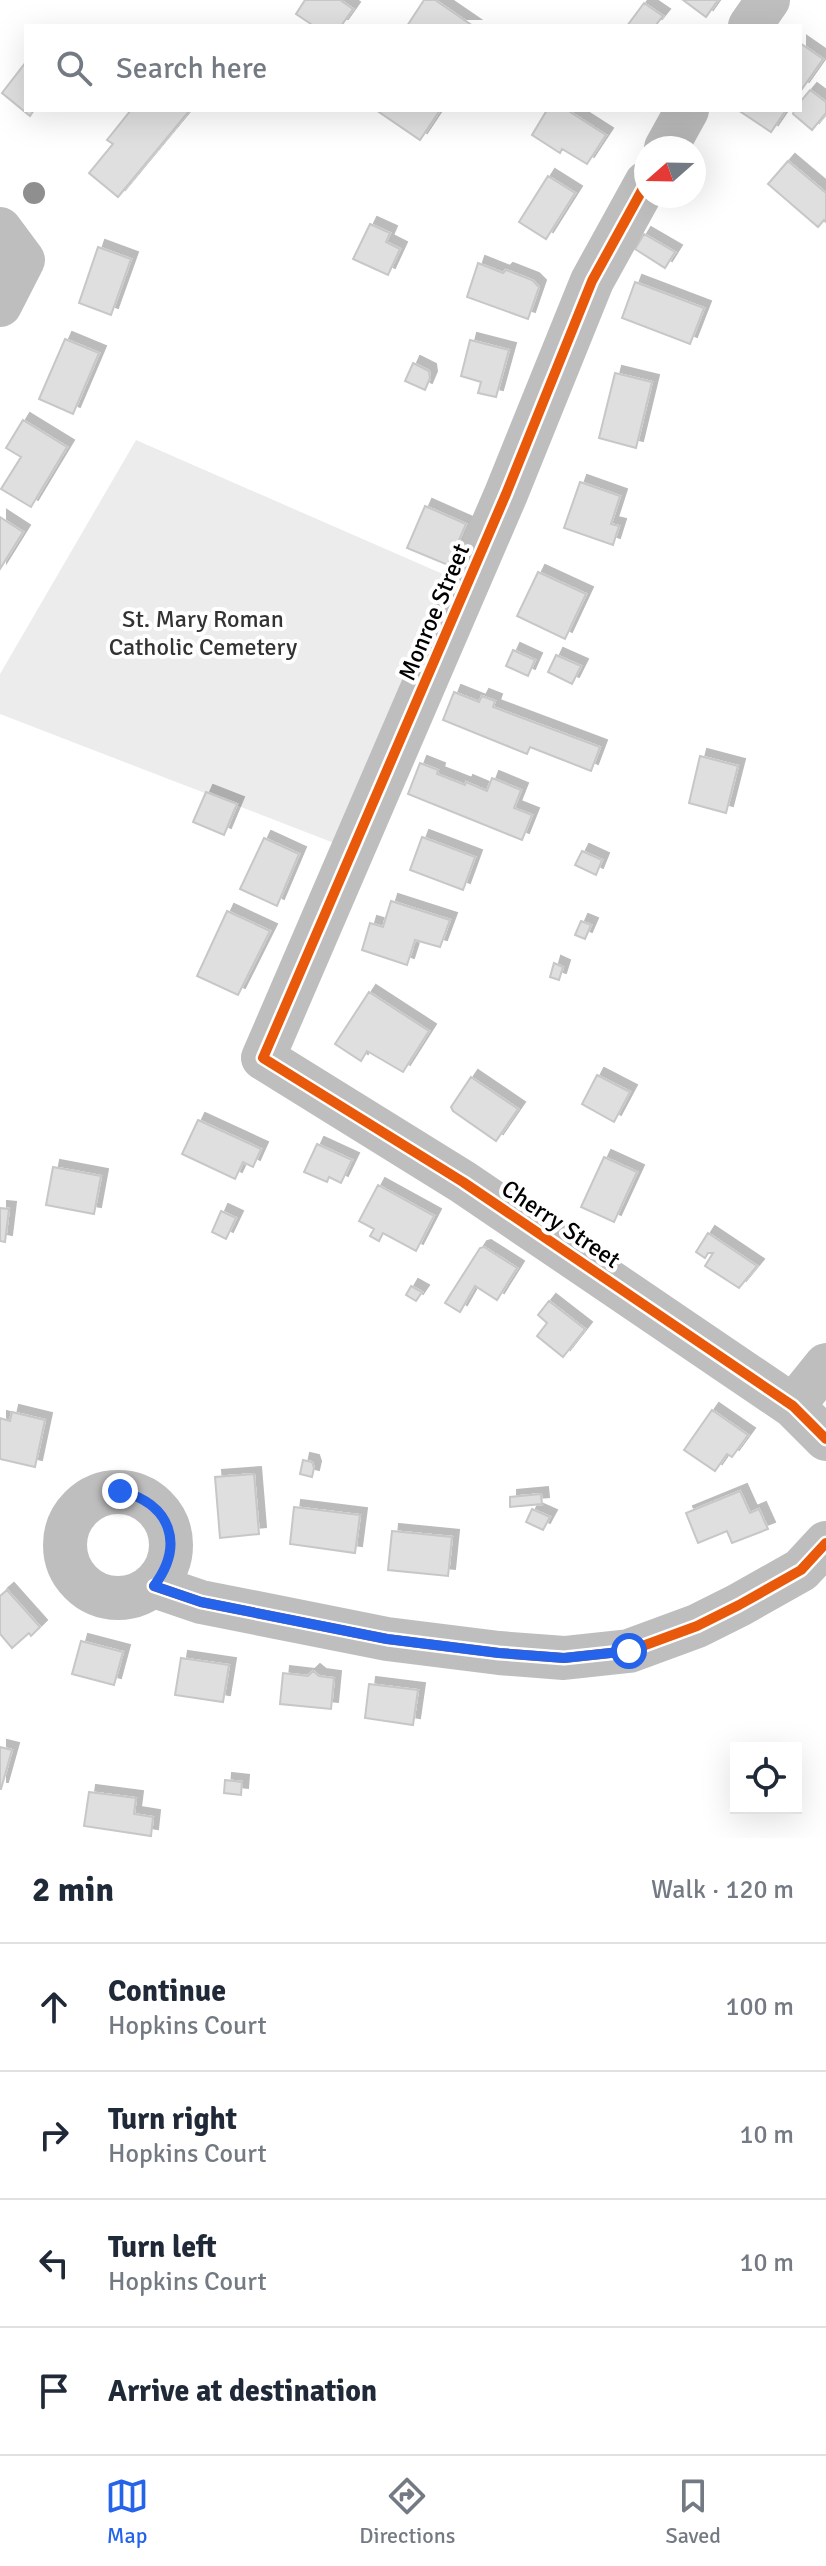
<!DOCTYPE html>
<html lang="en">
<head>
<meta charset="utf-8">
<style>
	body { margin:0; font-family:Signika,sans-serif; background:#f2f2f3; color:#1f2937 }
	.controls { position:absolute; right:24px; bottom:24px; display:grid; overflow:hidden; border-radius:0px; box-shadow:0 8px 32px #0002 }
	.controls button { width:72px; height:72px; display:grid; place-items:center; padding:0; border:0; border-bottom:2px solid #e0e1e3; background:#fff; color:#1f2937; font:40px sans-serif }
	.compass { position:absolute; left:634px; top:136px; width:72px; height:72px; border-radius:50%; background:#fff; box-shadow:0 8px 32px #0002; rotate:250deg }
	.stop { position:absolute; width:24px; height:24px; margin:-18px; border:6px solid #2563eb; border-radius:50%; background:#fff }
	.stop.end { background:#2563eb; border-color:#fff; box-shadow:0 2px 8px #0008 }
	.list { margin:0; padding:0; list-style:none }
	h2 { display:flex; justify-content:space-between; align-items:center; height:104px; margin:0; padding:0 32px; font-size:34px }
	h2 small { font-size:26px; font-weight:400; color:#747a83 }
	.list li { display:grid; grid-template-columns:52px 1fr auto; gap:24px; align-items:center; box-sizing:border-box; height:128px; padding:0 32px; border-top:2px solid #e0e1e3 }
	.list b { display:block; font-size:30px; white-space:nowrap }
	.list p { margin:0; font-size:26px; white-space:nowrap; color:#747a83 }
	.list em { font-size:26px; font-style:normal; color:#747a83 }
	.icon { flex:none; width:44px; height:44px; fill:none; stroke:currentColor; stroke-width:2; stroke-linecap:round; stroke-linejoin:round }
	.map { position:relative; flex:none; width:826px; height:1838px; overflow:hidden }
	.search { position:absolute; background:#fff; box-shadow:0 8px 32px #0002; left:24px; right:24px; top:24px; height:88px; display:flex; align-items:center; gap:20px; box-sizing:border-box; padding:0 28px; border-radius:0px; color:#747a83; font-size:30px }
	.sheet { height:616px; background:#fff }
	nav { display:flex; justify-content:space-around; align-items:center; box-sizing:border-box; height:112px; border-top:2px solid #e0e1e3; background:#fff; font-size:22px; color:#747a83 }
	nav a { display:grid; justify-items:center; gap:4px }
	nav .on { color:#2563eb }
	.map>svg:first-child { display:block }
	.green { fill:#ececec }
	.building { fill:#dfdfdf; stroke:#c7c7c7; stroke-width:2; filter:url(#shadow) }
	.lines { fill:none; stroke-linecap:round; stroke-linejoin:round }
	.minor { stroke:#bebebe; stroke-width:44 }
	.cycleway-casing { stroke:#fff; stroke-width:15 }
	.cycleway { stroke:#e8590c; stroke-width:10 }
	.tree { fill:#8f8f8f }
	.route { stroke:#2563eb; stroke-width:10 }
	.labels { text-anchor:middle; stroke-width:8; stroke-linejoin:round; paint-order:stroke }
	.street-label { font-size:24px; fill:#000; stroke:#fff }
	.park-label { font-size:24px; fill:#333; stroke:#fff }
</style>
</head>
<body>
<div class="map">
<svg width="826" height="1838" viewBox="0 0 826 1838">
	<defs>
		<filter id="shadow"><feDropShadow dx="7" dy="-7" stdDeviation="0" flood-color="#0004"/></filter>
	</defs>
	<rect width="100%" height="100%" fill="#fff"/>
	<path class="green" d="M136,440L452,578L334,843L0,714V674Z"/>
	<path class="building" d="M305,0H340L353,9L341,26H314L296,14Z
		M424,0H435L473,26H407Z
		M683,0H718L706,17Z
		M644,3L663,16L655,26H627Z
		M800,43L823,59L802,89L800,88Z
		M26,62V110H34L30,116L2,93Z
		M810,90L826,102V113L812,130L793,114L794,110H800V102Z
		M131,110H190L118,197L89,173L113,144L107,140Z
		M376,110H440L420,140Z
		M547,110H567L606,135L587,164L562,149L560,153L532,135Z
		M738,110H786L771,132Z
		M788,161L826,193V222L824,220L818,227L768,184Z
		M548,176L575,193L546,239L519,222Z
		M370,224L390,233L386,242L400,249L388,275L353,259Z
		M644,234L675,252L665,268L635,249Z
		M98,247L131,259L111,315L79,303Z
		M478,263L503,273L506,270L532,280L539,287L528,319L467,297Z
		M635,282L704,308L690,344L622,318Z
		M65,339L99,353L73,414L39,399Z
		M470,340L509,350L496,397L478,393L481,382L461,376Z
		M413,363L429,371L430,378L425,390L405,381Z
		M615,373L652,382L636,448L599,438Z
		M23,420L67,447L31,507L1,489L21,457L6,448Z
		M580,482L620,496L611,524L619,526L613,545L564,528Z
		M425,506L466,524L448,565L407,548Z
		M0,517L23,532L0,569Z
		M538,572L586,594L565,639L517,616Z
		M513,650L535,660L528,676L506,666Z
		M556,655L581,666L572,684L548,672Z
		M454,692L479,702L482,696L495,701L493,707L600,747L591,771L530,747L527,754L443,720Z
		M700,756L738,766L726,813L689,803Z
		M420,763L438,770L437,774L465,785L466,782L487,791L492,778L521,790L514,808L532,815L522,840L408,794Z
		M206,792L237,804L224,835L193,822Z
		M422,837L475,857L463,890L410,870Z
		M264,838L299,854L277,906L240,889Z
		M582,851L602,860L596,875L575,865Z
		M391,901L450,920L440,947L415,940L407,965L362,950L370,923L383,927Z
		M227,911L270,931L238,995L197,976Z
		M581,921L591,925L585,939L575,935Z
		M554,963L563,967L559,980L550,977Z
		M369,992L429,1031L403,1072L367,1051L361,1061L335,1044Z
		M597,1075L630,1092L614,1122L582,1104Z
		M471,1077L518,1109L496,1141L453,1111L451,1107Z
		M198,1120L261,1149L253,1167L243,1162L235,1179L182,1154Z
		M317,1144L352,1160L341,1183L329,1177L327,1182L304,1172Z
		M604,1157L637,1172L614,1222L581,1207Z
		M53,1167L101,1176L94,1214L46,1205Z
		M378,1185L434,1216L416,1251L383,1233L379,1241L370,1236L374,1229L359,1221Z
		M0,1208L9,1209L5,1242L0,1241Z
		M221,1211L236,1218L226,1239L212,1232Z
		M708,1233L757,1266L739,1288L705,1266L713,1253H708L705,1258L696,1252Z
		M484,1247L517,1268L497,1300L475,1286L460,1312L445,1303L480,1248Z
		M411,1286L422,1292L416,1301L406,1295Z
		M549,1301L585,1329L563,1357L537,1336L547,1323L538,1315Z
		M712,1410L748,1435L732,1457L727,1454L715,1471L684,1450Z
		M12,1412L45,1420L35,1467L0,1459V1418L10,1421Z
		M303,1460L312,1462L314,1468L312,1477L300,1474Z
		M254,1474L259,1534L220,1538L215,1477Z
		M740,1491L750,1513L759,1509L768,1529L732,1543L727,1531L698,1543L686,1513Z
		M541,1494L542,1504L510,1507V1497Z
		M294,1507L360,1515L355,1553L290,1544Z
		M532,1509L550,1517L543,1530L526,1522Z
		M392,1531L452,1537L448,1576L388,1570Z
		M7,1590L40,1627L31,1636L29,1633L12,1648L0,1634V1596Z
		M81,1641L123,1652L114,1685L72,1674Z
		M181,1658L229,1665L223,1702L175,1695Z
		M313,1671L319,1676L334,1678L331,1709L280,1704L283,1673L308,1676Z
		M369,1684L418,1690L413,1725L365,1718Z
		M0,1747L12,1750L1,1789H0Z
		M225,1780L242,1782L241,1795L224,1793Z
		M89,1792L136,1798L134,1814L153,1817L151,1836L84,1826Z"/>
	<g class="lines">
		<path class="minor" d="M750,26L768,0
			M666,148L687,110
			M646,183L592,281L506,494L263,1058L463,1182L793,1406L826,1439
			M0,229L23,260L0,305
			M793,1406L826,1365
			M65 1545a53 53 0 1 1 106 0a53 53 0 1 1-106 0Z
			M154,1586L201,1602L387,1639L499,1653L564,1658L629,1651L697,1626L739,1605L801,1570L826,1543"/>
		<defs>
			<path id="cycleway" d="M646,183L592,281L506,494L263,1058L463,1182L793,1406L826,1439
				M154,1586L201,1602L387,1639L499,1653L564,1658L629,1651L697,1626L739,1605L801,1570L826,1543"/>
		</defs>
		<use href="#cycleway" class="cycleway-casing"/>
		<use href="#cycleway" class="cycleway"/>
	</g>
	<circle class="tree" cx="34" cy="193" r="11"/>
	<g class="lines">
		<path class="route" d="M120,1491C171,1504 185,1544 154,1586L201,1602L387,1639L499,1653L564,1658L629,1651"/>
	</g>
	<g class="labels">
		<g class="street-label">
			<text transform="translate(434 612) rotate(-67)" y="8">Monroe Street</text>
			<text transform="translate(561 1224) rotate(34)" y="8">Cherry Street</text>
		</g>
		<g class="park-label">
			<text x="203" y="627">St. Mary Roman<tspan x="203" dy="28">Catholic Cemetery</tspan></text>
		</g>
	</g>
</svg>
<div class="controls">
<button><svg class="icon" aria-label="locate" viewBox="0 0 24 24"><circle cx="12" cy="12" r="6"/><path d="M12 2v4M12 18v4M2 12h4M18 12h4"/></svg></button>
</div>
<svg class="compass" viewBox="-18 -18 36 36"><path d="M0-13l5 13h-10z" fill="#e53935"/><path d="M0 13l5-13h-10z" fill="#747a83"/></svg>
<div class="stop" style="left:629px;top:1651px"></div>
<div class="stop end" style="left:120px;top:1491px"></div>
<div class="search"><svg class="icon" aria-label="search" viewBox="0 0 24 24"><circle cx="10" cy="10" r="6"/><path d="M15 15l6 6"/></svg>Search here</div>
</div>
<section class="sheet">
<h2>2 min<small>Walk · 120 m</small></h2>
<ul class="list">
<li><svg class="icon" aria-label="ahead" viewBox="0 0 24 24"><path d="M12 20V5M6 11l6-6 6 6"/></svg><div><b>Continue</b><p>Hopkins Court</p></div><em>100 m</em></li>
<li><svg class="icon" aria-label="right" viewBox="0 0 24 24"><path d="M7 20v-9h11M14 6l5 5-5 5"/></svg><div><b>Turn right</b><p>Hopkins Court</p></div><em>10 m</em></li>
<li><svg class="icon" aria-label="left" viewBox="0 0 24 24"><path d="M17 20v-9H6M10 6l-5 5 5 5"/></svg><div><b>Turn left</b><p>Hopkins Court</p></div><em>10 m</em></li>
<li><svg class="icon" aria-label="arrive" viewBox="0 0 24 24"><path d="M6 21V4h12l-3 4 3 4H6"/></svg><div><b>Arrive at destination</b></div></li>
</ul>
</section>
<nav>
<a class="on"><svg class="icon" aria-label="map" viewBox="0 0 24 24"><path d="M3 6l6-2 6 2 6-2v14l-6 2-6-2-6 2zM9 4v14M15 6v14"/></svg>Map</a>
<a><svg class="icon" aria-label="directions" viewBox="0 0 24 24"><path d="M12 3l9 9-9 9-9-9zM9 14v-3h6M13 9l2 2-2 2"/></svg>Directions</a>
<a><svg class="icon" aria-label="saved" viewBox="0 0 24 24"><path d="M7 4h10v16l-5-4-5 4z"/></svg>Saved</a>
</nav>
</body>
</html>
